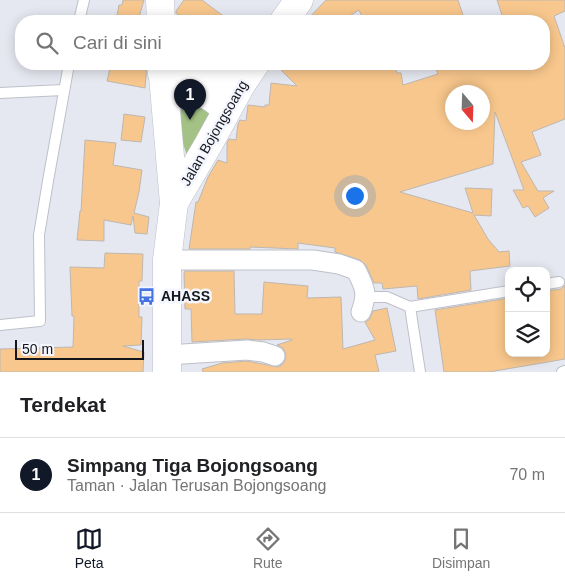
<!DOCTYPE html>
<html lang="id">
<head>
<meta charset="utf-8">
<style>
	body { margin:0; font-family:Arial,sans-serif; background:#f6f6f6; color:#202124 }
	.controls { position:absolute; right:15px; bottom:15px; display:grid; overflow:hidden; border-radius:10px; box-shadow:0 2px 12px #0003 }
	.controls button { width:45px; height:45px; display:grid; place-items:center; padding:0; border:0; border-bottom:1px solid #e0e0e0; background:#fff; color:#202124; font:25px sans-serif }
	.compass { position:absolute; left:445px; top:85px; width:45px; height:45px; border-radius:50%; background:#fff; box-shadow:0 2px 12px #0003; rotate:161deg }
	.scale { position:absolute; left:15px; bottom:12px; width:129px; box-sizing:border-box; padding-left:5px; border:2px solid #151619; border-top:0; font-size:14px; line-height:18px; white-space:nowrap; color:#151619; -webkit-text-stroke:4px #f3f5ff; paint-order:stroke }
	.you { position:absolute; left:354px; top:195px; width:18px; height:18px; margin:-12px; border:4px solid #fff; border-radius:50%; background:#1a73e8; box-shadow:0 0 0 8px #1a73e833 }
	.badge { display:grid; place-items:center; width:32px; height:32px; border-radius:50%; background:#111827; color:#fff; font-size:16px; font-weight:700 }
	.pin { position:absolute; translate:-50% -41px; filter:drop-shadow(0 1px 2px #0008) }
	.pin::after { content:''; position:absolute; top:26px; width:18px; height:15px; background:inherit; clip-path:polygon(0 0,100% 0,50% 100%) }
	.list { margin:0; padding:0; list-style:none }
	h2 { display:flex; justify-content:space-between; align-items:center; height:65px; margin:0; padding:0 20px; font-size:21px }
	h2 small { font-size:16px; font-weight:400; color:#757577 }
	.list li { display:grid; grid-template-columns:32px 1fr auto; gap:15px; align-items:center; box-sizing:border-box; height:75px; padding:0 20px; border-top:1px solid #e0e0e0 }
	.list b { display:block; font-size:19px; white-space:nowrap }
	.list p { margin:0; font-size:16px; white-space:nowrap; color:#757577 }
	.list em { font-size:16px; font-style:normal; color:#757577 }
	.icon { flex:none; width:28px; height:28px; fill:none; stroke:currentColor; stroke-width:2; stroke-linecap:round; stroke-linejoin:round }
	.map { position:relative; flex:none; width:565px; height:372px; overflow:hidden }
	.search { position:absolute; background:#fff; box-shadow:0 2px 12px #0003; left:15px; right:15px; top:15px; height:55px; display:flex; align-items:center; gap:12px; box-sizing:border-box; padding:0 18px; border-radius:20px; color:#757577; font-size:19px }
	.sheet { height:140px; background:#fff }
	nav { display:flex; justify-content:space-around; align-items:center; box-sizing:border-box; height:70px; border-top:1px solid #e0e0e0; background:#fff; font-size:14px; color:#757577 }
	nav a { display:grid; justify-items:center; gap:2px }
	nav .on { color:#111827 }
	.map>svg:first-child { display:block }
	.green { fill:#a4c286 }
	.building { fill:#f8c78d; stroke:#beb7b0; fill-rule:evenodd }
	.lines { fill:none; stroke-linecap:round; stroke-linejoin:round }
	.lane-casing { stroke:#bec0c9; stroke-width:12 }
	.street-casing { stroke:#bec0c9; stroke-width:21 }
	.secondary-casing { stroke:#bec0c9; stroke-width:29 }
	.primary-casing { stroke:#bec0c9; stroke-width:29 }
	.lane { stroke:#fff; stroke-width:10 }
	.street { stroke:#fff; stroke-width:19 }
	.secondary { stroke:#fff; stroke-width:28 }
	.primary { stroke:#fff; stroke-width:28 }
	.labels { text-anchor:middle; stroke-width:5; stroke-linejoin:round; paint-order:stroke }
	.street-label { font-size:14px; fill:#151619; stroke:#f3f5ff }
	.poi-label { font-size:14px; font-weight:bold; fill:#151619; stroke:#f3f5ff; text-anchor:start }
</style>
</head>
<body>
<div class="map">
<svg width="565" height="372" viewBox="0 0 565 372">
	<rect width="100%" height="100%" fill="#e6e8f1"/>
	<path class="green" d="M194,100L214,116L187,156L177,125L183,103Z"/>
	<path class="building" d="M123,0H144L138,21H116L119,5H122Z
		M184,0H202L230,21H188L176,13V11Z
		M326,0H458L465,21H394L391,16L377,21H364L359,10L342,21H306Z
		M497,0H565V11L554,16L565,48V119L532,132L541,155L521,162L538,191H554L543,198L549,208L535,217L528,206L523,208L513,190H524L495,112L493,164L400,192L473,213L465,188L492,189L491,216L474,215L488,239L499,252L509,251L510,266L470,271L471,290L418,299L417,286L383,289L382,283H374L366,265L360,260L335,252V248L298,243V249L250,247V249H189L196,202H198L208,177L218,160L227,163V143L229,139L236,140L238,124L240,120L246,121L248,105L265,107V105H269L271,83L297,86L278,67L394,64L397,73H401L403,85L438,74L434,64H544V21H504ZM452,92H482V122H452Z
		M111,64H147L145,88L107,81Z
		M124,114L145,117L141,142L121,140Z
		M85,140L116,143L113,165L142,170L139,192L134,213L149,217L147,234L135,233L133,216L131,225L104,220V241L77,240L80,211H81Z
		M105,253L143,254L142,281H139V317H142L141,345L123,346L144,352L143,372H0V349L73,347L74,316H72L70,267L104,268Z
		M185,271H234L235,314H262L264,282L308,286L307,298L341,297L343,349L375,340L365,322L369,320L373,311L387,308L396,351L375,355L379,372H203L202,369L222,363L247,361L278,367L283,364L285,360L286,354L283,348L277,345L292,340V339L258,340L246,339L192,342L191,309H185L184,273Z
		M565,285V359L489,372H444L435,310L509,298V353H546V291L561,289Z"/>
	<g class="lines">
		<defs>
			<path id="lane" d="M79,21L84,0
				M0,93L63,90
				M546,284L559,282
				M366,297H387L410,307L420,372
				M410,307L509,291
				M0,325L40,321L39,235L48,181L69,64
				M562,372L565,371"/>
			<path id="street" d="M167,260H313L339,264L356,270C365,288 368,293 361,312
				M167,355L247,350L263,352L275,356"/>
			<path id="secondary" d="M284,21L299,0
				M199,64L241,85
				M162,74C186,82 207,93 227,109
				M174,203L208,145L241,85L255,64"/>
			<path id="primary" d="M160,0L161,21
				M162,64L174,203L167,260V372"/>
		</defs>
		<use href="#lane" class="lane-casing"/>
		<use href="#street" class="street-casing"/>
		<use href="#secondary" class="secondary-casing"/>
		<use href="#primary" class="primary-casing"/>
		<use href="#lane" class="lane"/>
		<use href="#street" class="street"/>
		<use href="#secondary" class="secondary"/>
		<use href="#primary" class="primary"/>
	</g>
	<defs>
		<symbol id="bus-bare" viewBox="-9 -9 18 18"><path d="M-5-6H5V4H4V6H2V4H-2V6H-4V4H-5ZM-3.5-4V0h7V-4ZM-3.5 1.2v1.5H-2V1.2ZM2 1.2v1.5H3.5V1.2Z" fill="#4471e3" stroke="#f3f5ff" stroke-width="2.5" paint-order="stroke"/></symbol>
	</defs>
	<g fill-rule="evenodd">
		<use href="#bus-bare" x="134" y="284" width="25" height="25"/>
	</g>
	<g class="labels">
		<g class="street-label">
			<text transform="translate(214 133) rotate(-60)" y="5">Jalan Bojongsoang</text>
		</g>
		<g class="poi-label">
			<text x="161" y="301">AHASS</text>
		</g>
	</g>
</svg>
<div class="controls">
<button><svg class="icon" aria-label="locate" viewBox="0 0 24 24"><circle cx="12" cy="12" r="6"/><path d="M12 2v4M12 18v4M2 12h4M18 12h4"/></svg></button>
<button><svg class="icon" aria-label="layers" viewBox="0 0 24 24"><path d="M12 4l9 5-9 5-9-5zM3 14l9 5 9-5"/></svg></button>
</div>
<svg class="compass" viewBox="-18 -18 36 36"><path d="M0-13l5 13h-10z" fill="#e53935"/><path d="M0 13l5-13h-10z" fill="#757577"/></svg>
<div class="scale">50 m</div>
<div class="you"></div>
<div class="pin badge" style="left:190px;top:120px">1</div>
<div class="search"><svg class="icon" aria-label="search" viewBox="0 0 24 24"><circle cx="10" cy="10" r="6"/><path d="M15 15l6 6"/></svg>Cari di sini</div>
</div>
<section class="sheet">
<h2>Terdekat<small></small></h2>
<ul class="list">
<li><span class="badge">1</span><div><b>Simpang Tiga Bojongsoang</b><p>Taman · Jalan Terusan Bojongsoang</p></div><em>70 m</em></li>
</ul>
</section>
<nav>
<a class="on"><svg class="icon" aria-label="map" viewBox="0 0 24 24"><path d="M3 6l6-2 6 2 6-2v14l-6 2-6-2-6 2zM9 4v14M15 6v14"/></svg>Peta</a>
<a><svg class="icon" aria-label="directions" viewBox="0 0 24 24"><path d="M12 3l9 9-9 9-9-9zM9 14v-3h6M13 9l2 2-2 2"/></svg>Rute</a>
<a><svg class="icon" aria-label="saved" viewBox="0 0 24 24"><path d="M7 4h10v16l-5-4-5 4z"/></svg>Disimpan</a>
</nav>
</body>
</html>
